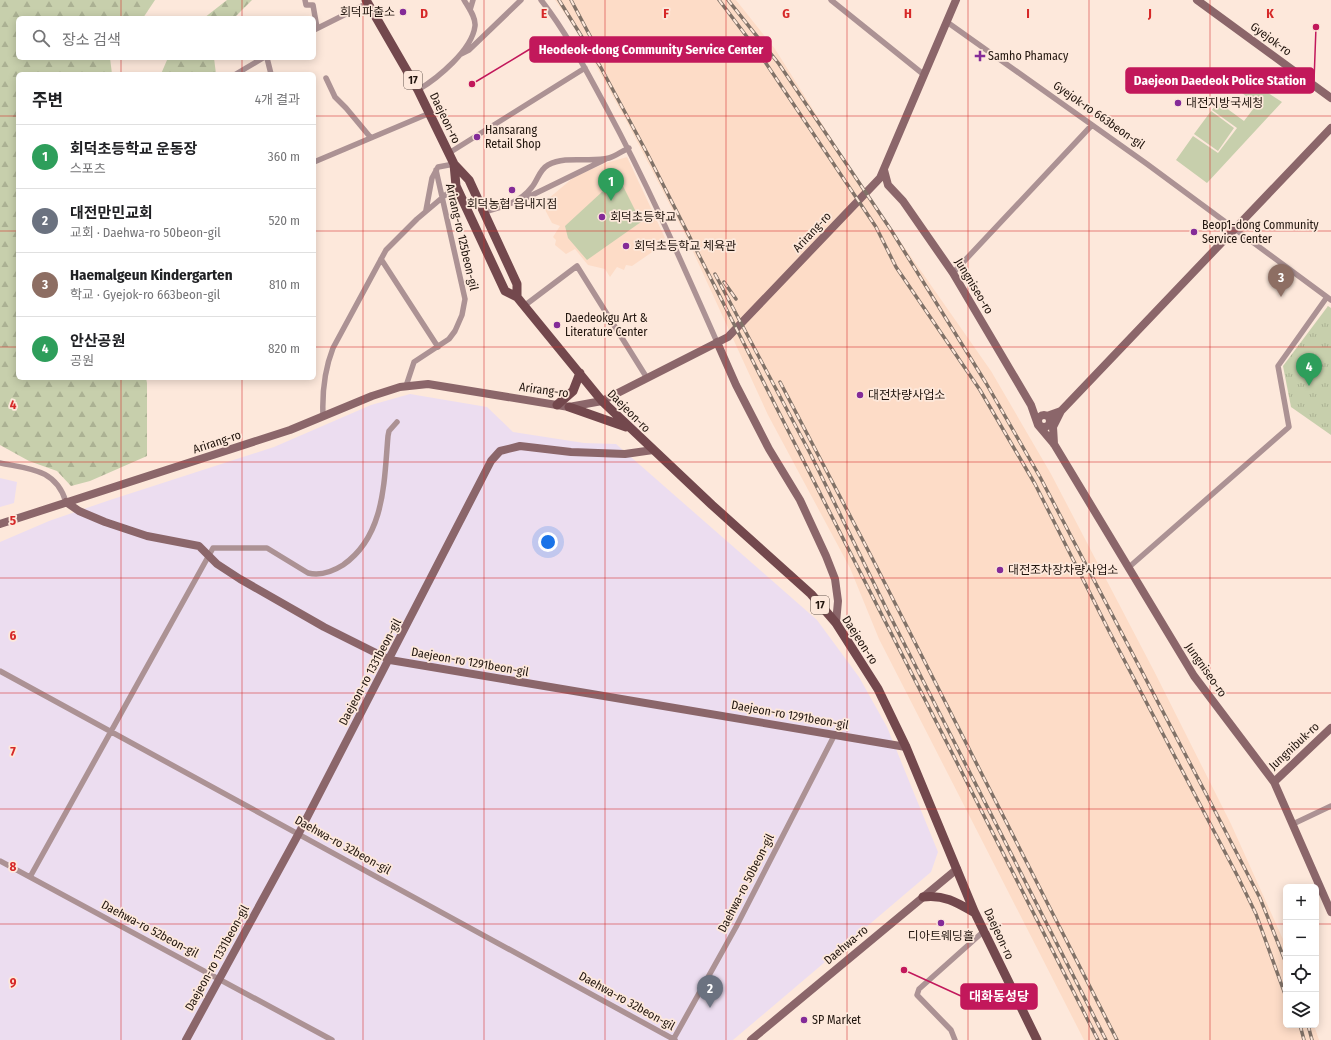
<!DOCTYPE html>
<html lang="ko">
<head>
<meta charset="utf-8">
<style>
	body { margin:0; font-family:"Fira Sans Condensed","Noto Sans KR",sans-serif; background:#f2f2f2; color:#202124 }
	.controls { position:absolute; right:12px; bottom:12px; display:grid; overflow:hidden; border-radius:6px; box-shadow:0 2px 10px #0003 }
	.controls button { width:36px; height:36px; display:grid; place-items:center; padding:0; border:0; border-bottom:1px solid #e0e0e0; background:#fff; color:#202124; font:20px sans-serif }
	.you { position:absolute; left:548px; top:542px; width:14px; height:14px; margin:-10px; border:3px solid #fff; border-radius:50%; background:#1a73e8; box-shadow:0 0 0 6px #1a73e833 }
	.badge { display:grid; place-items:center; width:26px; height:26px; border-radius:50%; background:#842b98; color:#fff; font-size:13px; font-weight:700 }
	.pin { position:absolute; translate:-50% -33px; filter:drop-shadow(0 1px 2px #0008) }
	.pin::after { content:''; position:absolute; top:21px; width:14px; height:12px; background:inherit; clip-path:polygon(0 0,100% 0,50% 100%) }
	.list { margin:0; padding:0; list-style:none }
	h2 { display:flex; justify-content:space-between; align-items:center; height:52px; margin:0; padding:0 16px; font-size:17px }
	h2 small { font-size:13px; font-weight:400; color:#757577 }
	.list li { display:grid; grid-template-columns:26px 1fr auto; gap:12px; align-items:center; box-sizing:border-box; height:64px; padding:0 16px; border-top:1px solid #e0e0e0 }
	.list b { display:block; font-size:15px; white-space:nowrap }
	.list p { margin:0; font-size:13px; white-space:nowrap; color:#757577 }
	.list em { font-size:13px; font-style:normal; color:#757577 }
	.icon { flex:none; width:22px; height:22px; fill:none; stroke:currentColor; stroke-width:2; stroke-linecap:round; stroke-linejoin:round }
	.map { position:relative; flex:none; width:1331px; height:1040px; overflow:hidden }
	.search { position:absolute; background:#fff; box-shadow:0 2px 10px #0003; left:16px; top:16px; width:300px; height:44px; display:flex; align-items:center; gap:10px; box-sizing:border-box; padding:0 14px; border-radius:6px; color:#757577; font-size:15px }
	.panel { position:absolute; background:#fff; box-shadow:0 2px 10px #0003; left:16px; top:72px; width:300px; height:308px; border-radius:6px }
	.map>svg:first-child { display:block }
	.industrial { fill:#ecddf0 }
	.built { fill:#fddcc7 }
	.grass { fill:#c7cfac }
	.forest { fill:url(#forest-firs) }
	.park { fill:url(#park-tufts) }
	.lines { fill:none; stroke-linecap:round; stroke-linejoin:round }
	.street { stroke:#ac9294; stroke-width:5.5 }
	.secondary { stroke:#8b666a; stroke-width:8 }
	.primary { stroke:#73484d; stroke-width:9 }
	.rail-casing { stroke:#817268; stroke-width:3.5 }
	.rail { stroke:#fde8db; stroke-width:2; stroke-dasharray:6; stroke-linecap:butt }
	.grid { fill:none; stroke:#d62828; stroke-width:1; stroke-opacity:0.55 }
	.poi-dot { fill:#842b98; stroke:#fde8db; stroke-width:1.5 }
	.labels { text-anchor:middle; stroke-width:3.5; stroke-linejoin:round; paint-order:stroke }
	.shield { fill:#fde8db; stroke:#63544c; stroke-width:1 }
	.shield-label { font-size:11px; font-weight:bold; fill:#21150e }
	.poi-label { font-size:12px; fill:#21150e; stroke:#fde8db; text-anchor:start }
	.street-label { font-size:12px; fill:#21150e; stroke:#fde8db }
	.grid-label { font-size:13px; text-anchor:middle; font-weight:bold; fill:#d62828; stroke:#fde8db; stroke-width:3.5; stroke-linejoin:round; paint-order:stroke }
	.leader { fill:none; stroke:#c2185b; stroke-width:1.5 }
	.callout-dot { fill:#c2185b; stroke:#fde8db; stroke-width:1.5 }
	.callout { fill:#c2185b; stroke:#c2185b; stroke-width:1.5 }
	.callout-label { font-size:13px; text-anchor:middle; font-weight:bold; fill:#fff }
</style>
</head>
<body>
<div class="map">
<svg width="1331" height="1040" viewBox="0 0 1331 1040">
	<defs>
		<pattern id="forest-firs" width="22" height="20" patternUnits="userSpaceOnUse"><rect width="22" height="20" fill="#c7cfac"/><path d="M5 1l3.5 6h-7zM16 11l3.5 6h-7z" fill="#abb193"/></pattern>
		<pattern id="park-tufts" width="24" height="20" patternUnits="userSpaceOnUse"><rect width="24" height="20" fill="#c7cfac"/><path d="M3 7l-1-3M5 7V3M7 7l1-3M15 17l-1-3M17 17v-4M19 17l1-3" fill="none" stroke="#abb193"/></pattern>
	</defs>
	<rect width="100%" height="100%" fill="#fde8db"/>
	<path class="industrial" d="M410,394L487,407L513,432L584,443L616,444L817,620L859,677L887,727L938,852L931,872L733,1040H0V542L49,521L107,501L274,447L371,405Z
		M0,478L17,482L14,503L0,507Z"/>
	<path class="built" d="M555,0H736L775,49L858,181L991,371L1051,474L1154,671L1231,824L1286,946V1025H1314L1319,1040H1084L879,639L850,568L768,415L684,232L626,120L576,29Z
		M627,157L665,238L656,242L658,248L632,266L626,265L624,270L617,267L610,277L605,269L588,265L575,249L566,254L555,245L556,240L553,237L560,226L552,223L542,204L574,177L606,163Z"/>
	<path class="grass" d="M1239,74L1282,102L1207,183L1176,160L1193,136L1218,153L1237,128L1212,110L1218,102L1244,121L1257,104L1231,85Z
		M1211,111L1234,128L1218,151L1194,134Z
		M616,179L620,180L641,222L587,260L568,238L565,226Z"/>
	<path class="forest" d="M0,0H155L143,18H18V58H110L112,74H18V378H146L147,383V456L90,481L71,486L57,471L29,461L0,445Z
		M227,0H252L234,18H204Z
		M173,58H214L216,74H161L167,60Z"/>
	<path class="park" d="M1328,306L1331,308V435L1291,407L1283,366Z"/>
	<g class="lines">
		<path class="street" d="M305,0L306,5H313L317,28
			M541,0C567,33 587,72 607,109C648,185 682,263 717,342
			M831,0L923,74
			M470,10L473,0
			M947,22L1147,164L1331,300
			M314,30L368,3
			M461,54L469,50L521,0
			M267,58L271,74
			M236,74L263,58
			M326,78L335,97L346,108L371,138
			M418,90C438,78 472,50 475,26C476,17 468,7 464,0
			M449,153L585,68
			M314,162L430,113
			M524,199L606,159
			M426,210L432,178L438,167L454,164
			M484,212C502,207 520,203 532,187C538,180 539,170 548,165C567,155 590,163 609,158C616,156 622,151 629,148
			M381,259L438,347
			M953,273L1092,125
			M524,306L577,266L647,378
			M406,386L414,362L449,339L455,331L462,315L465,299L436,170
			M323,416C322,392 324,371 333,348L386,250L417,219L456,186
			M0,463C30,469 56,469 66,502
			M1128,568L1289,427L1278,366L1327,297
			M0,671L675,1040
			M1293,824L1331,806
			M0,861L332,1040
			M30,877L213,548H267L308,573C321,576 332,572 343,565C385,536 384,482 388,436L389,431L397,422
			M673,1040L736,927L835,734
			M955,1040L951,1030L917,995L919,989L984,931"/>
		<path class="secondary" d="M1197,0L1331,98
			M884,170L888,185L903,201L953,273L1031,405L1038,425L1054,444L1194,676L1274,782L1331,912
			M717,342L736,385L769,449L800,500L826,556L835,579L838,601L836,623
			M1038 421a6 6 0 1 1 12 0a6 6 0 1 1-12 0Z
			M1047,416L1061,411L1331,128
			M1054,444L1053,427L1061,411
			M66,502L79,511L105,522L147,536L199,546L217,564L240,579L324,627L390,660L906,747
			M0,524L290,430L372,396L400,387L428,384L569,407L602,401L728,337L880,178L956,0
			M1274,782L1331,728
			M186,1040L299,833L491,461L500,451L520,446L571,452L625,454L653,450
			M751,1040L957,869"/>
		<path class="primary" d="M366,0L418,90L454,164L469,180L517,284V297
			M454,164L456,186L505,291L517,297L602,401L712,505L811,594L836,623L878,689L906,747L974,911L1037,1040
			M557,405L573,391L580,373
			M569,407L626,427
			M923,897C944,894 958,903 975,913"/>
		<defs>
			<path id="rail" d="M559,0L600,66L647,153L1098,1040
				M571,0L598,51
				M719,0L757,50L876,227L896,267L980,390L1035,484L1110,633L1238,877L1256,914L1286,997
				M728,0L779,64L891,230L986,383L1040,477L1216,813L1260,898L1286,963
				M715,274L811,455L887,610L1106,1040
				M724,282L736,299
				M780,382L870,554L1117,1040
				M1300,1025L1304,1040
				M1308,1025L1312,1040"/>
		</defs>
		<use href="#rail" class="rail-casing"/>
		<use href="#rail" class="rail"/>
	</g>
	<path class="grid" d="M121,0V18M242,0V18M363,0V1040M484,0V1040M605,0V1040M726,0V1040M847,0V1040M968,0V1040M1089,0V1040M1210,0V1040M121,58V74M242,58V74M0,116H18M314,116H1331M0,231H18M314,231H1331M0,347H18M314,347H1331M121,378V1040M242,378V1040M0,462H1331M0,578H1331M0,693H1331M0,809H1331M0,924H1286M1316,924H1331"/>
	<g class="poi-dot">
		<circle cx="403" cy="12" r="4"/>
		<path d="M978 50h4v4h4v4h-4v4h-4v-4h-4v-4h4z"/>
		<circle cx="1178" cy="103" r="4"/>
		<circle cx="477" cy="137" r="4"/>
		<circle cx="512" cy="190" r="4"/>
		<circle cx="602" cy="217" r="4"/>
		<circle cx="1194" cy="232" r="4"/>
		<circle cx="626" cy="246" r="4"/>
		<circle cx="557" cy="325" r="4"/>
		<circle cx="860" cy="395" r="4"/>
		<circle cx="1000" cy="570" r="4"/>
		<circle cx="941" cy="923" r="4"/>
		<circle cx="804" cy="1020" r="4"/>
	</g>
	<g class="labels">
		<g class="shield">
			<rect x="404" y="71" width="18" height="18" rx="3"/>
			<rect x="811" y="596" width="18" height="18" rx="3"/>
		</g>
		<g class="shield-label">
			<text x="413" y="84">17</text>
			<text x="820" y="609">17</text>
		</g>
		<g class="poi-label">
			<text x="395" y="16" text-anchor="end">회덕파출소</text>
			<text x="988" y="60">Samho Phamacy</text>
			<text x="1186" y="107">대전지방국세청</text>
			<text x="485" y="134">Hansarang<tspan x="485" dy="14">Retail Shop</tspan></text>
			<text x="512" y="208" text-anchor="middle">회덕농협 읍내지점</text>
			<text x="610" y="221">회덕초등학교</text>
			<text x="1202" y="229">Beop1-dong Community<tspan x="1202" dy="14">Service Center</tspan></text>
			<text x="634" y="250">회덕초등학교 체육관</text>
			<text x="565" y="322">Daedeokgu Art &amp;<tspan x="565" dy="14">Literature Center</tspan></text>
			<text x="868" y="399">대전차량사업소</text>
			<text x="1008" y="574">대전조차장차량사업소</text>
			<text x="941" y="940" text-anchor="middle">디아트웨딩홀</text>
			<text x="812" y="1024">SP Market</text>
		</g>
		<g class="street-label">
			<text transform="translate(1271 39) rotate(36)" y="4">Gyejok-ro</text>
			<text transform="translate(1099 115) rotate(35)" y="4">Gyejok-ro 663beon-gil</text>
			<text transform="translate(445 118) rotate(64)" y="4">Daejeon-ro</text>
			<text transform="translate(812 232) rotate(-47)" y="4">Arirang-ro</text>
			<text transform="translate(462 237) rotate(77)" y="4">Arirang-ro 125beon-gil</text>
			<text transform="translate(974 286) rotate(59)" y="4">Jungniseo-ro</text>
			<text transform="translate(544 390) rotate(8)" y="4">Arirang-ro</text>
			<text transform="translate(629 411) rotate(45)" y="4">Daejeon-ro</text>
			<text transform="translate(217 442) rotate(-18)" y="4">Arirang-ro</text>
			<text transform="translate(860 640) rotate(57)" y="4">Daejeon-ro</text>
			<text transform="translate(470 662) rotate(10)" y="4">Daejeon-ro 1291beon-gil</text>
			<text transform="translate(1206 670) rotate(55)" y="4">Jungniseo-ro</text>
			<text transform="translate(370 672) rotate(-62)" y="4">Daejeon-ro 1331beon-gil</text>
			<text transform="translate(790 715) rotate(10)" y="4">Daejeon-ro 1291beon-gil</text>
			<text transform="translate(1294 746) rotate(-43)" y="4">Jungnibuk-ro</text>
			<text transform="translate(343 845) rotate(29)" y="4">Daehwa-ro 32beon-gil</text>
			<text transform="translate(746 883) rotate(-63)" y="4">Daehwa-ro 50beon-gil</text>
			<text transform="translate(150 929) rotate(28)" y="4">Daehwa-ro 52beon-gil</text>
			<text transform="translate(999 934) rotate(65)" y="4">Daejeon-ro</text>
			<text transform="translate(846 945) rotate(-40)" y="4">Daehwa-ro</text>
			<text transform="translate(217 958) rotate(-61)" y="4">Daejeon-ro 1331beon-gil</text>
			<text transform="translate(627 1001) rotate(29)" y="4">Daehwa-ro 32beon-gil</text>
		</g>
	</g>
	<g class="grid-label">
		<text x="424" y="18">D</text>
		<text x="544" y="18">E</text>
		<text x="666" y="18">F</text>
		<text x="786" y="18">G</text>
		<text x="908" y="18">H</text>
		<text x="1028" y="18">I</text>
		<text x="1150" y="18">J</text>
		<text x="1270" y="18">K</text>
		<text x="13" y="409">4</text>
		<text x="13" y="525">5</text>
		<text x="13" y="640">6</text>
		<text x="13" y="756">7</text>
		<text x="13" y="871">8</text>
		<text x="13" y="987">9</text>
	</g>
	<path class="leader" d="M472 84L530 49M1316 27L1314 81M904 970L961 996"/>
	<g class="callout-dot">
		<circle cx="472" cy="84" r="4"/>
		<circle cx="1316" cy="27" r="4"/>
		<circle cx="904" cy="970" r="4"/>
	</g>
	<g class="callout">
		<rect x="530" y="37" width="241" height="25" rx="4"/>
		<rect x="1126" y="68" width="188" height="25" rx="4"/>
		<rect x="961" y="984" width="76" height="25" rx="4"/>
	</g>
	<g class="callout-label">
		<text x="651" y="54">Heodeok-dong Community Service Center</text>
		<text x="1220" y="85">Daejeon Daedeok Police Station</text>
		<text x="999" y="1001">대화동성당</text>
	</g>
</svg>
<div class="controls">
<button>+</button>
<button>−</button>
<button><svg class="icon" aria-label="locate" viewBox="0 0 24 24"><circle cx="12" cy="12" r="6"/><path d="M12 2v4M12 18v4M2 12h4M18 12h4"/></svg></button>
<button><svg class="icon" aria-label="layers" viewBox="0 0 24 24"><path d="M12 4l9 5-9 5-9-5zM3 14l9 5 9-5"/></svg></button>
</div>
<div class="you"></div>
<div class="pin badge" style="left:611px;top:201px;background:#2e9e5b">1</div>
<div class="pin badge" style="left:710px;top:1008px;background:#6b7280">2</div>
<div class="pin badge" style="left:1281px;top:297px;background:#8d6e63">3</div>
<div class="pin badge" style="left:1309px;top:386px;background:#2e9e5b">4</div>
<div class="search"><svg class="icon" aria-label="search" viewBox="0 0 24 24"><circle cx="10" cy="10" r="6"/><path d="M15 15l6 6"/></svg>장소 검색</div>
<section class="panel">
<h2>주변<small>4개 결과</small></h2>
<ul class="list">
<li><span class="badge" style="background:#2e9e5b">1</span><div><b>회덕초등학교 운동장</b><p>스포츠</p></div><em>360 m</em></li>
<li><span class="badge" style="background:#6b7280">2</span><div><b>대전만민교회</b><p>교회 · Daehwa-ro 50beon-gil</p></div><em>520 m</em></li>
<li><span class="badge" style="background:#8d6e63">3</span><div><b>Haemalgeun Kindergarten</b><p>학교 · Gyejok-ro 663beon-gil</p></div><em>810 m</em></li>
<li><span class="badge" style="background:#2e9e5b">4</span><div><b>안산공원</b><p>공원</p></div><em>820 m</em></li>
</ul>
</section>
</div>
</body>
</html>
